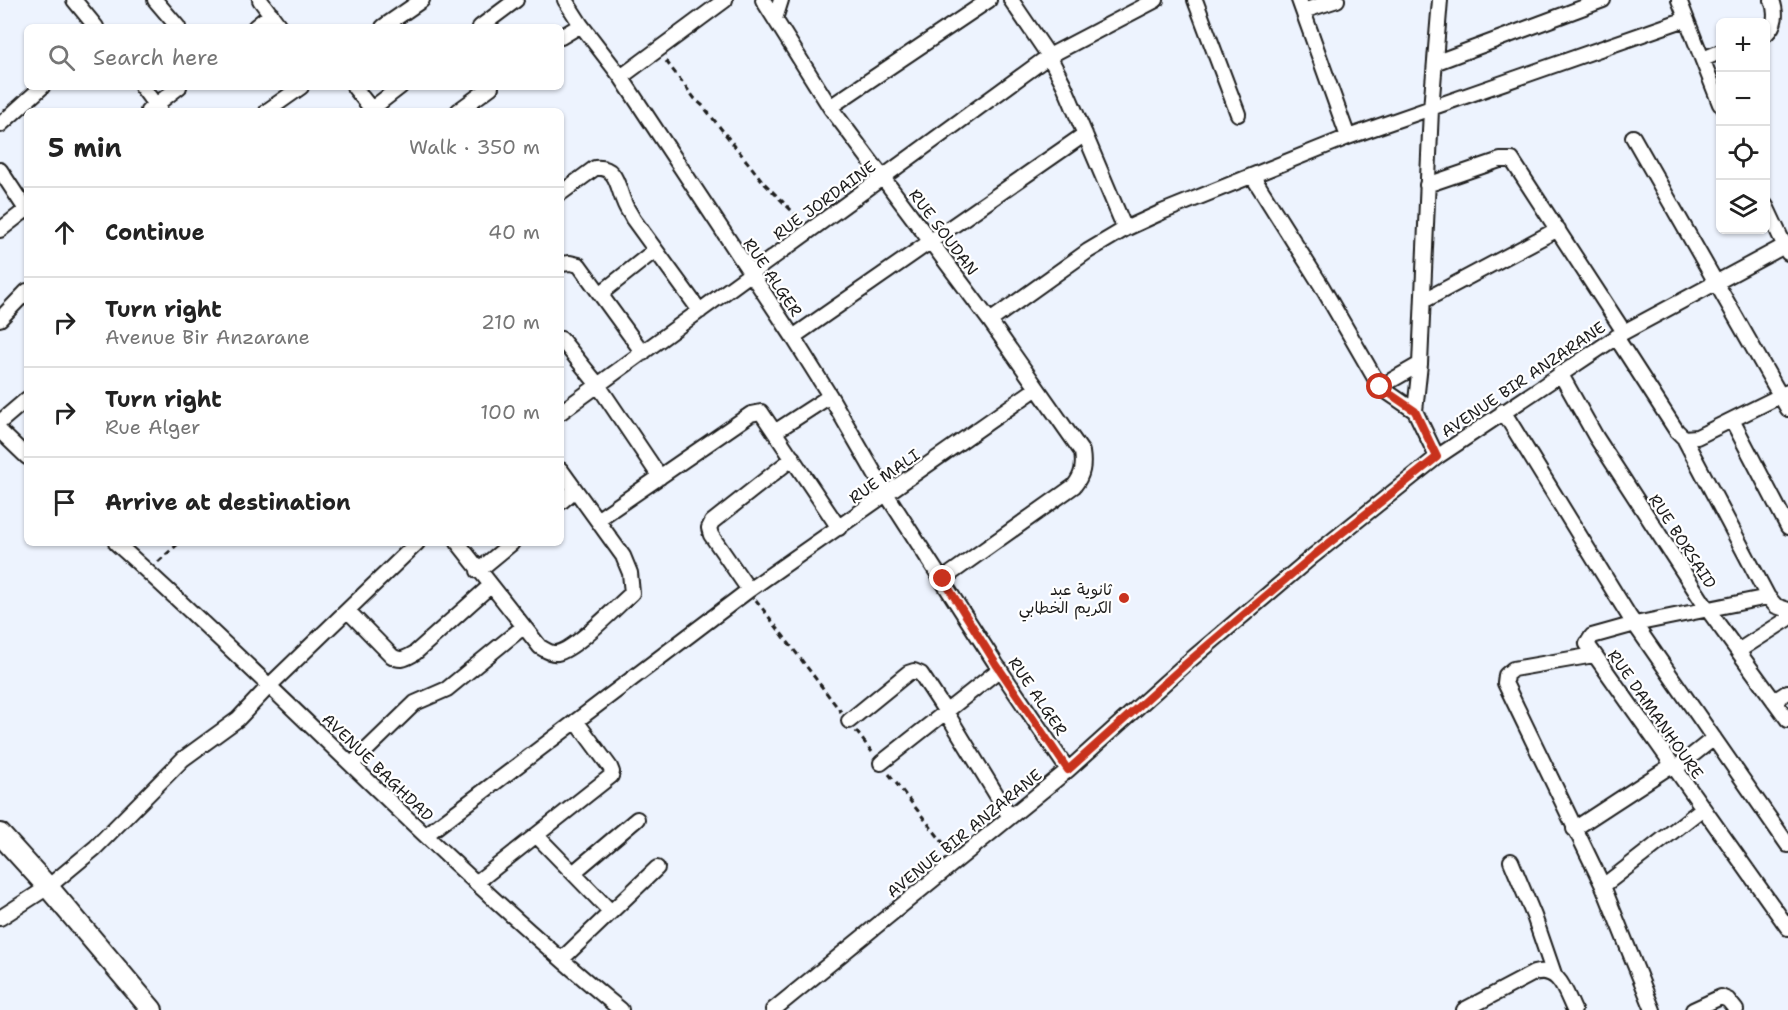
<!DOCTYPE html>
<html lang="en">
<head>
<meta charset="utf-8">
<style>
	body { margin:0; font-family:"Shantell Sans","Playpen Sans Arabic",sans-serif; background:#f6f6f6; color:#222 }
	.controls { position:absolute; right:18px; top:18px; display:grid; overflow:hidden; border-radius:9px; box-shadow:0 2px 4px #0004 }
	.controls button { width:54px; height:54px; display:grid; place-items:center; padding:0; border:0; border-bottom:2px solid #e0e0e0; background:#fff; color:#222; font:30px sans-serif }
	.stop { position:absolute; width:18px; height:18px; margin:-14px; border:4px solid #c8321e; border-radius:50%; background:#fff }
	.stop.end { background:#c8321e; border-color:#fff; box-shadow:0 2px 6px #0008 }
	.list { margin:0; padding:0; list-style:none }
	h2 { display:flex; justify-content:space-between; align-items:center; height:78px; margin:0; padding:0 24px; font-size:26px }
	h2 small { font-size:20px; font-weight:400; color:#767676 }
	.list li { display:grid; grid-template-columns:39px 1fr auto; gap:18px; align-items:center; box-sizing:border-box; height:90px; padding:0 24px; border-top:2px solid #e0e0e0 }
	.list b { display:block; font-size:22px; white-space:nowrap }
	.list p { margin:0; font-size:20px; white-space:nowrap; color:#767676 }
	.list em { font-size:20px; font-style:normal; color:#767676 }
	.icon { flex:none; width:33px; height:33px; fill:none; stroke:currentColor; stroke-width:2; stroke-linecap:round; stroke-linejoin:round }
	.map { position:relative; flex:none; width:1788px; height:1010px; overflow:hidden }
	.search { position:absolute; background:#fff; box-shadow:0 2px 4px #0004; left:24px; top:24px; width:540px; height:66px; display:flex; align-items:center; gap:15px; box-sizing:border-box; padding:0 21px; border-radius:9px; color:#767676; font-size:22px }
	.panel { position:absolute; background:#fff; box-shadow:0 2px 4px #0004; left:24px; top:108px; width:540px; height:438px; border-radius:9px }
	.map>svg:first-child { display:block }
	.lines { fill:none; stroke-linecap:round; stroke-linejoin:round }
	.minor-casing { stroke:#1c1c1c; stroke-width:18 }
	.secondary-casing { stroke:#1c1c1c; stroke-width:24 }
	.path { stroke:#1c1c1c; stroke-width:3; stroke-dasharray:6 4.5; stroke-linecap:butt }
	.minor { stroke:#fff; stroke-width:14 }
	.secondary { stroke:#fff; stroke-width:20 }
	.route { stroke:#c8321e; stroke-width:8 }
	.poi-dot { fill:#c8321e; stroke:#fff; stroke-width:2 }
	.labels { text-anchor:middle; stroke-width:4.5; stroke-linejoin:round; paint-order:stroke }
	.street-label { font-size:16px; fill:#1c1c1c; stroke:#fff }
	.poi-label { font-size:16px; fill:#1c1c1c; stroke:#fff; text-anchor:end }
</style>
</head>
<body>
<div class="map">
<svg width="1788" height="1010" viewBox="0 0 1788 1010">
	<rect width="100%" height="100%" fill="#edf3fe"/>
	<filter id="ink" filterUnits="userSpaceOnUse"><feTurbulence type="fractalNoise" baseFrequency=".0167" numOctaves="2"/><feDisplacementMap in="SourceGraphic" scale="12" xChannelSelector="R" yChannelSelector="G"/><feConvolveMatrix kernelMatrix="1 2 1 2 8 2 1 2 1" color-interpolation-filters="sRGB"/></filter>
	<g filter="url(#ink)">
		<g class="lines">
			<defs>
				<path id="minor" d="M74,0L96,27
					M155,0L178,27
					M260,0L280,27
					M565,0L581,25L621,77L793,337L830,396L887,495L996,664L1068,770
					M763,0L830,107L990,321L1082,452C1084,465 1083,475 1074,486L943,579
					M1011,0L1049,56L1064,85L1125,229
					M1195,0L1238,114
					M1299,0L1348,137
					M1679,0L1720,104
					M1303,11L1337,0
					M775,19L781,0
					M255,27L271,14
					M383,27L422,0
					M480,27L516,0
					M1766,34C1776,24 1777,14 1772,0
					M561,37L581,25
					M1703,59L1720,52
					M1437,62L1603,0
					M621,77L725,0
					M142,87L160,111
					M354,87L373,111
					M830,107L989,0
					M148,111L179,87
					M267,111L301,87
					M369,111L400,87
					M458,111L491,87
					M0,125L42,87
					M1633,137L1788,409
					M0,170L27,211
					M1253,177L1321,285L1380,387L1415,411
					M1427,185L1500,160H1512L1624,332
					M561,193L595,168C617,166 617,186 624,202C626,208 630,213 633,219L700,311
					M1766,206L1788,253
					M0,230L27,209
					M561,264L570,263L579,265L643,353
					M600,294L654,251
					M1423,301L1558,229
					M0,319L27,291
					M990,321L1088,251L1125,229L1162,212L1348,137L1686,19
					M793,337L1085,134
					M1616,337L1676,430L1684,438L1697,437L1788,392
					M561,339L598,385L660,477
					M1560,373L1596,437L1708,610L1788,720
					M1380,387L1420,364
					M1503,411L1629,616L1788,845
					M561,412L1049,56L1156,0
					M1732,420L1788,527
					M0,422L27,399
					M0,431L27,457
					M776,431L830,396
					M1684,438L1768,597L1776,606L1788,610
					M1437,457L1415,411L1420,364L1431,109L1440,0
					M561,502L575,490
					M597,520L751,414L761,412L839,528
					M116,543C287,696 444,864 621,1010
					M458,543L540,647C546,650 550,654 557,653C575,650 616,607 632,593L630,573L623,556L561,470
					M478,571L512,543
					M749,590L711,535L709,528L712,522L793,458
					M1768,597L1635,624L1592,636L1587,644L1788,928
					M348,611L392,656C401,662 406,658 415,653L490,586
					M1738,651L1788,619
					M1594,655L1513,669L1506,675L1505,683L1603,886L1653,1010
					M1774,701L1788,692
					M849,721L908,673L914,671L921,674L946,712L1010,817
					M881,763L1000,669
					M352,764L415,703L447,689L523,627
					M1675,769L1714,738
					M1574,829L1672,765
					M426,835L749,590L1037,388
					M536,835L610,911
					M1511,861L1534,916L1554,974
					M573,873L637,819
					M477,882L611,776L612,772L610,767L576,721
					M1603,886L1703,808
					M0,918L48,887L95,848L183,759L238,719L270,685L417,543
					M562,959L657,868
					M773,1010L1068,770L1188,662L1313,556L1437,457L1624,332L1788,244
					M1464,1010L1534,973C1559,966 1565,991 1574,1010
					M1693,1010L1721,997L1728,1000L1736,1010"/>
				<path id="secondary" d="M0,834L48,887L152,1010"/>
			</defs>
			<use href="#minor" class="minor-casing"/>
			<use href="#secondary" class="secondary-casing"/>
			<path class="path" d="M666,61L695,99L703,106L764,183L801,220
				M158,562L179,543
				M756,600L841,712
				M856,731L872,752
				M889,774L948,849"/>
			<use href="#minor" class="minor"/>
			<use href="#secondary" class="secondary"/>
		</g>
	</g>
	<g class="lines" filter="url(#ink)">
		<path class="route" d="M943,579L996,664L1068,770L1188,662L1313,556L1437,457L1415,411L1380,387"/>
	</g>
	<circle class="poi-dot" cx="1124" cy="598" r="6"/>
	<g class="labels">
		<g class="street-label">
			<text transform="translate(824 200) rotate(-36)" y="6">RUE JORDAINE</text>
			<text transform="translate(944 232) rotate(53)" y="6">RUE SOUDAN</text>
			<text transform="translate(773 277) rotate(56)" y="6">RUE ALGER</text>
			<text transform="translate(1523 379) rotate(-34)" y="6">AVENUE BIR ANZARANE</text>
			<text transform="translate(884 476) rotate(-35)" y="6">RUE MALI</text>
			<text transform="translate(1683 541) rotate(57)" y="6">RUE BORSAID</text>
			<text transform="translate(1038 696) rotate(56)" y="6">RUE ALGER</text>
			<text transform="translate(1656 714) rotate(55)" y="6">RUE DAMANHOURE</text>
			<text transform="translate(378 767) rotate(44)" y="6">AVENUE BAGHDAD</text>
			<text transform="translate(964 833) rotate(-39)" y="6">AVENUE BIR ANZARANE</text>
		</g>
		<g class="poi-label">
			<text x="1112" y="595">ثانوية عبد<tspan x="1112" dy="18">الكريم الخطابي</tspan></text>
		</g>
	</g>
</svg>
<div class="controls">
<button>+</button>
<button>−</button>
<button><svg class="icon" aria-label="locate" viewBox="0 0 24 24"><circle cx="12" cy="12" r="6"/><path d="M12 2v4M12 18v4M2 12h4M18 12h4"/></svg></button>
<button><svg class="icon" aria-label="layers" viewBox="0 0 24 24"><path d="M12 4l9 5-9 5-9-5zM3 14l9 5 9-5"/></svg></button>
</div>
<div class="stop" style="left:1380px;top:387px"></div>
<div class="stop end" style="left:943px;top:579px"></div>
<div class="search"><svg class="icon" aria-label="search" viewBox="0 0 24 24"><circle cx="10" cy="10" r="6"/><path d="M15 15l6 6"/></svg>Search here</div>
<section class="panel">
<h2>5 min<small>Walk · 350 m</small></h2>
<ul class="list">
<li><svg class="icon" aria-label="ahead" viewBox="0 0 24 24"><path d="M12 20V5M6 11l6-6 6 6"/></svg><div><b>Continue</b></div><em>40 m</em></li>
<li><svg class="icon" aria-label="right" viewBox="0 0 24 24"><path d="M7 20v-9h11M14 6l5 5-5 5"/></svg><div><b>Turn right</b><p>Avenue Bir Anzarane</p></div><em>210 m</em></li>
<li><svg class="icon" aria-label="right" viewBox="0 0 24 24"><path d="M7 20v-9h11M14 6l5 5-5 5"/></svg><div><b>Turn right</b><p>Rue Alger</p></div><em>100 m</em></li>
<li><svg class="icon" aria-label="arrive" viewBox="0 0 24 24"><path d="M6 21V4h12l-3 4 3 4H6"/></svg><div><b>Arrive at destination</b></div></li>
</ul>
</section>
</div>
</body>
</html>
